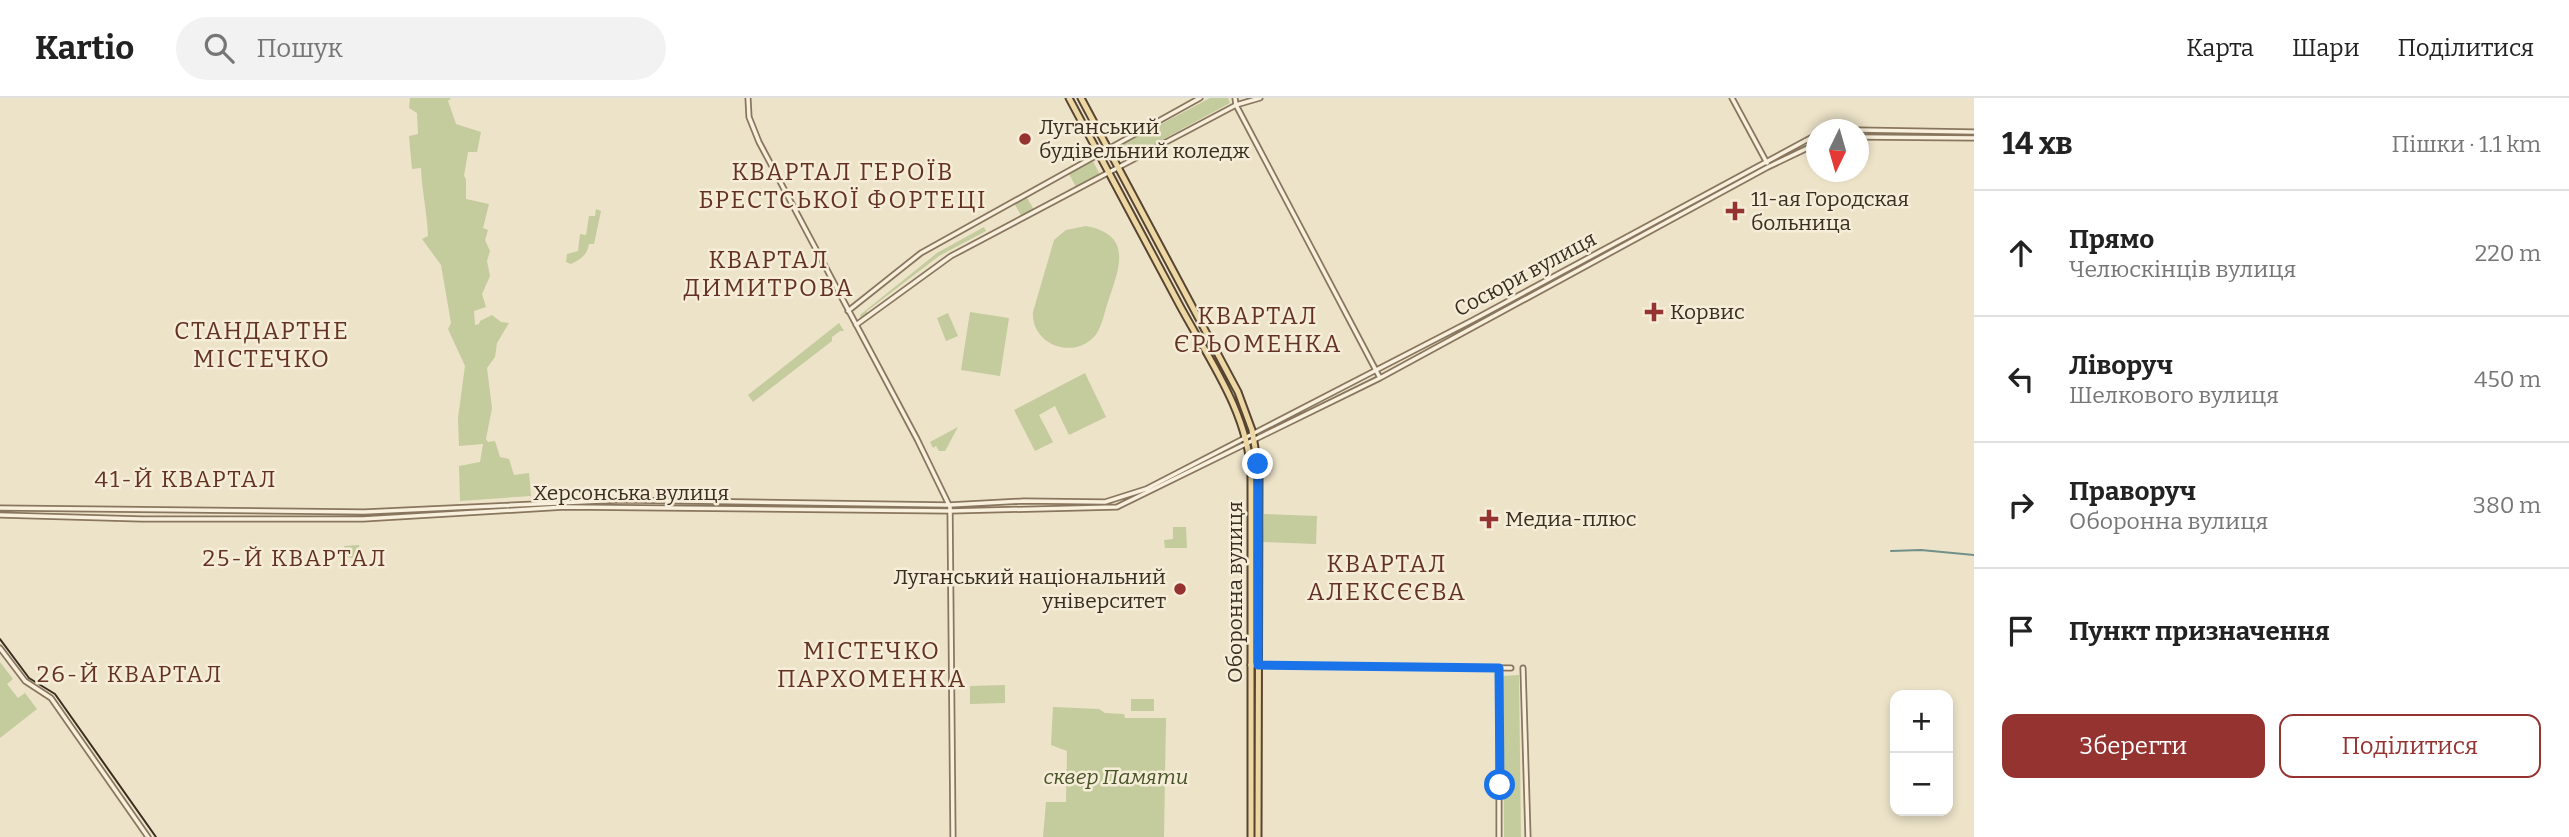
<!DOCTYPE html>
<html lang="uk">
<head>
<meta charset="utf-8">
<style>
	body { margin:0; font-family:Bitter,serif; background:#f2f2f2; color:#222 }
	.controls { position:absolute; right:21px; bottom:21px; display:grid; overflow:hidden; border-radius:14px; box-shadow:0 4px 10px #0003 }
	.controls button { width:63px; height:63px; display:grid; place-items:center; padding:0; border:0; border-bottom:2px solid #e0e0e0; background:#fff; color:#222; font:35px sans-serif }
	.compass { position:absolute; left:1806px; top:21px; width:63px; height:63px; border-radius:50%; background:#fff; box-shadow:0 4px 10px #0003; rotate:185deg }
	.stop { position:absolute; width:21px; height:21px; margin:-16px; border:5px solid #1a73e8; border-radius:50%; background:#fff }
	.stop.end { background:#1a73e8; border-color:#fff; box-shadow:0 2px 7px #0008 }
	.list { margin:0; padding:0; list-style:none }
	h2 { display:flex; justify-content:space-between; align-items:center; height:91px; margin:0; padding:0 28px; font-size:30px }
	h2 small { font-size:23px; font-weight:400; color:#767676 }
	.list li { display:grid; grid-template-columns:46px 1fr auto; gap:21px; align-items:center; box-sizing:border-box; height:126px; padding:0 28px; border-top:2px solid #e0e0e0 }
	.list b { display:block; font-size:26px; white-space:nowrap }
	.list p { margin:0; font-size:23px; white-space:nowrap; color:#767676 }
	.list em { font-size:23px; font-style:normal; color:#767676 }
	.actions { display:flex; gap:14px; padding:21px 28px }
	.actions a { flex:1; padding:16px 0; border:2px solid #953331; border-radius:14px; text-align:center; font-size:24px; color:#953331 }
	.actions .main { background:#953331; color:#fff }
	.icon { flex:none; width:38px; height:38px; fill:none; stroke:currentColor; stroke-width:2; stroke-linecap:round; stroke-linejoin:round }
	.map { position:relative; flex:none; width:1974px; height:739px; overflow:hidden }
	header { display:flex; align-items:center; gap:42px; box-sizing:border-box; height:98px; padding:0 35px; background:#fff; border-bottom:2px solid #e0e0e0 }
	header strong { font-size:33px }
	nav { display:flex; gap:38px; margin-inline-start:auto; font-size:24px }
	.search { width:490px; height:63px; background:#f2f2f2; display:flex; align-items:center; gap:18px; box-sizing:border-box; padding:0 24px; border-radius:38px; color:#767676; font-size:26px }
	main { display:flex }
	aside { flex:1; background:#fff }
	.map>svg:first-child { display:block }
	.green { fill:#c4cb9d }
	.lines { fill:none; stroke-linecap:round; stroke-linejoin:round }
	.stream { stroke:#709089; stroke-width:2 }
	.tertiary-casing { stroke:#89765e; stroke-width:7 }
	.primary-casing { stroke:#574432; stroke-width:9 }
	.tertiary { stroke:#f8f0dc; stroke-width:3.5 }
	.primary { stroke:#edd8a4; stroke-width:5 }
	.tram { stroke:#3a2e21; stroke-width:2 }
	.route { stroke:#1a73e8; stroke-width:9 }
	.poi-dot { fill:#953331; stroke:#f5edd8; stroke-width:2.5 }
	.labels { text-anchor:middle; stroke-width:5; stroke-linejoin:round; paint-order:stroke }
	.poi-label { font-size:21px; fill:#3a2e21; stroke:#f5edd8; text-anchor:start }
	.street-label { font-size:21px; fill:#3a2e21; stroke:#f5edd8 }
	.park-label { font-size:21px; font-style:italic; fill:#495529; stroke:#f5edd8 }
	.neighbourhood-label { font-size:23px; letter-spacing:2px; fill:#643222; stroke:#f5edd8 }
	.quarter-label { font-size:24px; letter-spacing:2px; fill:#643222; stroke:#f5edd8 }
</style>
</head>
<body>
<header>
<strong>Kartio</strong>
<div class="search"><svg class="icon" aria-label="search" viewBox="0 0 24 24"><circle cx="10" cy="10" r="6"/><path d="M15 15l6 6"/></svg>Пошук</div>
<nav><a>Карта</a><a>Шари</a><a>Поділитися</a></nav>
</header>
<main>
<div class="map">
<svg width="1974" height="739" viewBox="0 0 1974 739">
	<rect width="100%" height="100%" fill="#ede3c9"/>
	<path class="green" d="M410,0H451L448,3L456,26L481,34L477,54H468L464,78L466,81V101L489,106L483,130L488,132L485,142L490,153L487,163L490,178L482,196L486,209L474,213L475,227L479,226L480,223L492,217L501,224L509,225L497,245L495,259L487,270L492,310L486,341L488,344L495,343L500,359L509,361L514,377L529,375L531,398L460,403L459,368L480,364L483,346L459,348L458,320L465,268L448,231L451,225L441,167L422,141L428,138C427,114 422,94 421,70L412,71L409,38L418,36L417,15L409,10Z
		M1210,0H1228L1230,5L1123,63L1116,50Z
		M1093,63L1100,77L1076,89L1069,76Z
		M1026,98L1034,112L1022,119L1014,105Z
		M596,111L601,113L594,146H589C587,157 581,161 571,166L566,164L567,156L578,153L580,136L586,137L589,118H595Z
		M1086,128C1134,137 1119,170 1108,204C1104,215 1102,230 1094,239C1072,262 1031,246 1033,214L1054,142L1066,132Z
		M984,129L986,133L939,158L867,213V217L861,221L860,217L937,155Z
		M970,214L1009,220L1000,278L961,272Z
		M948,215L958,238L946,243L937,220Z
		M839,225L844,233H840L832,239V243L753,304L748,297Z
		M1085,275L1106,319L1069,337L1055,308L1039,317L1053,344L1035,353L1014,312Z
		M958,329L945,353H939L936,348L933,350L930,344Z
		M1264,416L1317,418L1316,446L1263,444Z
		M1173,429H1186L1187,450H1165L1164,442L1173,441Z
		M359,447L360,461L344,459V448Z
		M0,564L13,581L7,586L18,600L25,595L37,611L0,640Z
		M1519,577L1521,739H1504L1503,578Z
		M1005,587V605L970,606V588Z
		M1131,601H1154V613H1131Z
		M1053,609L1099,611L1105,615L1124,616L1125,620H1166L1164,739H1043L1046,704H1066L1067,653L1051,647Z"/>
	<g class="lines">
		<path class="stream" d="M1891,453L1921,452L1974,457"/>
		<defs>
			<path id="tertiary" d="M748,0L749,19L759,44L917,341L950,409L953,739
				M1235,0L1236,7L1380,280
				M1732,0L1767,65
				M1858,32L1974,34
				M1858,39L1974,40
				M848,213L921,155L1200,0
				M856,227L951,158L1236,7L1260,0
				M0,410L364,414L622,402L949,407L1024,403L1105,404L1146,391L1473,222L1816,37
				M0,417L142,421H363L565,409L950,413L1117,409L1380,280L1768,69L1816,46
				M0,550L25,583L51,600L148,739
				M1250,567L1511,570
				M1523,570L1528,739
				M1499,739V570"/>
			<path id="primary" d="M1069,0C1106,69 1143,138 1179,206C1208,260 1248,314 1251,376V739
				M1081,0L1238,294L1252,332L1259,374L1258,739"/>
		</defs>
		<use href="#tertiary" class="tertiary-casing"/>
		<use href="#primary" class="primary-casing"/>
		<use href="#tertiary" class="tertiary"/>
		<use href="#primary" class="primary"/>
		<path class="tram" d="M0,541L29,580L55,596L156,739"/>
	</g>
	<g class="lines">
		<path class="route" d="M1258,366V567L1499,570L1500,687"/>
	</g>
	<g class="poi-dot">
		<circle cx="1025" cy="41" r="7"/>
		<path d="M1731.5 102.5h7v7h7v7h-7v7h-7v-7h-7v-7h7z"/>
		<path d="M1650.5 203.5h7v7h7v7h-7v7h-7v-7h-7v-7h7z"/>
		<path d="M1485.5 410.5h7v7h7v7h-7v7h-7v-7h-7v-7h7z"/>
		<circle cx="1180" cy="491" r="7"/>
	</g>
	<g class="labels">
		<g class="poi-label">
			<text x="1039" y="36">Луганський<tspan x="1039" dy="24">будівельний коледж</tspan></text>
			<text x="1751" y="108">11-ая Городская<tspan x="1751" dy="24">больница</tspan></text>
			<text x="1670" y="221">Корвис</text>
			<text x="1505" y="428">Медиа-плюс</text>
			<text x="1166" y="486" text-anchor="end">Луганський національний<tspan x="1166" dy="24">університет</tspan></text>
		</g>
		<g class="street-label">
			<text transform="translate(1525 176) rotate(-28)" y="7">Сосюри вулиця</text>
			<text x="631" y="402">Херсонська вулиця</text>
			<text transform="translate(1235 494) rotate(-90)" y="7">Оборонна вулиця</text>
		</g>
		<g class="park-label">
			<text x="1116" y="686">сквер Памяти</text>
		</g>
		<g class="neighbourhood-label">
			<text x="186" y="389">41-Й КВАРТАЛ</text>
			<text x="295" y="468">25-Й КВАРТАЛ</text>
			<text x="130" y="584">26-Й КВАРТАЛ</text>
		</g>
		<g class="quarter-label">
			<text x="843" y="82">КВАРТАЛ ГЕРОЇВ<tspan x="843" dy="28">БРЕСТСЬКОЇ ФОРТЕЦІ</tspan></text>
			<text x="769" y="170">КВАРТАЛ<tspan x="769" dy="28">ДИМИТРОВА</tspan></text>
			<text x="1258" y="226">КВАРТАЛ<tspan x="1258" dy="28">ЄРЬОМЕНКА</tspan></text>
			<text x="262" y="241">СТАНДАРТНЕ<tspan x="262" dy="28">МІСТЕЧКО</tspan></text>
			<text x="1387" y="474">КВАРТАЛ<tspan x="1387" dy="28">АЛЕКСЄЄВА</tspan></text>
			<text x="872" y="561">МІСТЕЧКО<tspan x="872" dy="28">ПАРХОМЕНКА</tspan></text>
		</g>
	</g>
</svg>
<div class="controls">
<button>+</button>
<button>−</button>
</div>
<svg class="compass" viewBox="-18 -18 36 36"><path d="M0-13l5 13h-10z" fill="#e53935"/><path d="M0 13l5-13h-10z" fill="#767676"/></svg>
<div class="stop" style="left:1500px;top:687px"></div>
<div class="stop end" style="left:1258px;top:366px"></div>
</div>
<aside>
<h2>14 хв<small>Пішки · 1.1 km</small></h2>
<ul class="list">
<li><svg class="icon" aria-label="ahead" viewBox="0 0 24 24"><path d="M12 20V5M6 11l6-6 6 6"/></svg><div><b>Прямо</b><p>Челюскінців вулиця</p></div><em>220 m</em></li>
<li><svg class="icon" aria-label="left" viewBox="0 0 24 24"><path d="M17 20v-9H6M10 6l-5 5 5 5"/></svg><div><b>Ліворуч</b><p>Шелкового вулиця</p></div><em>450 m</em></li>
<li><svg class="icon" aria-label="right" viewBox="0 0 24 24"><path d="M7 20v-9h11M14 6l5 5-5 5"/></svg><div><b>Праворуч</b><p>Оборонна вулиця</p></div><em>380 m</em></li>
<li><svg class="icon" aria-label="arrive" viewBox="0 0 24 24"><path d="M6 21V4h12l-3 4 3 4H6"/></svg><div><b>Пункт призначення</b></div></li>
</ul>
<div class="actions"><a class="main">Зберегти</a><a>Поділитися</a></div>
</aside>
</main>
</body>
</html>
